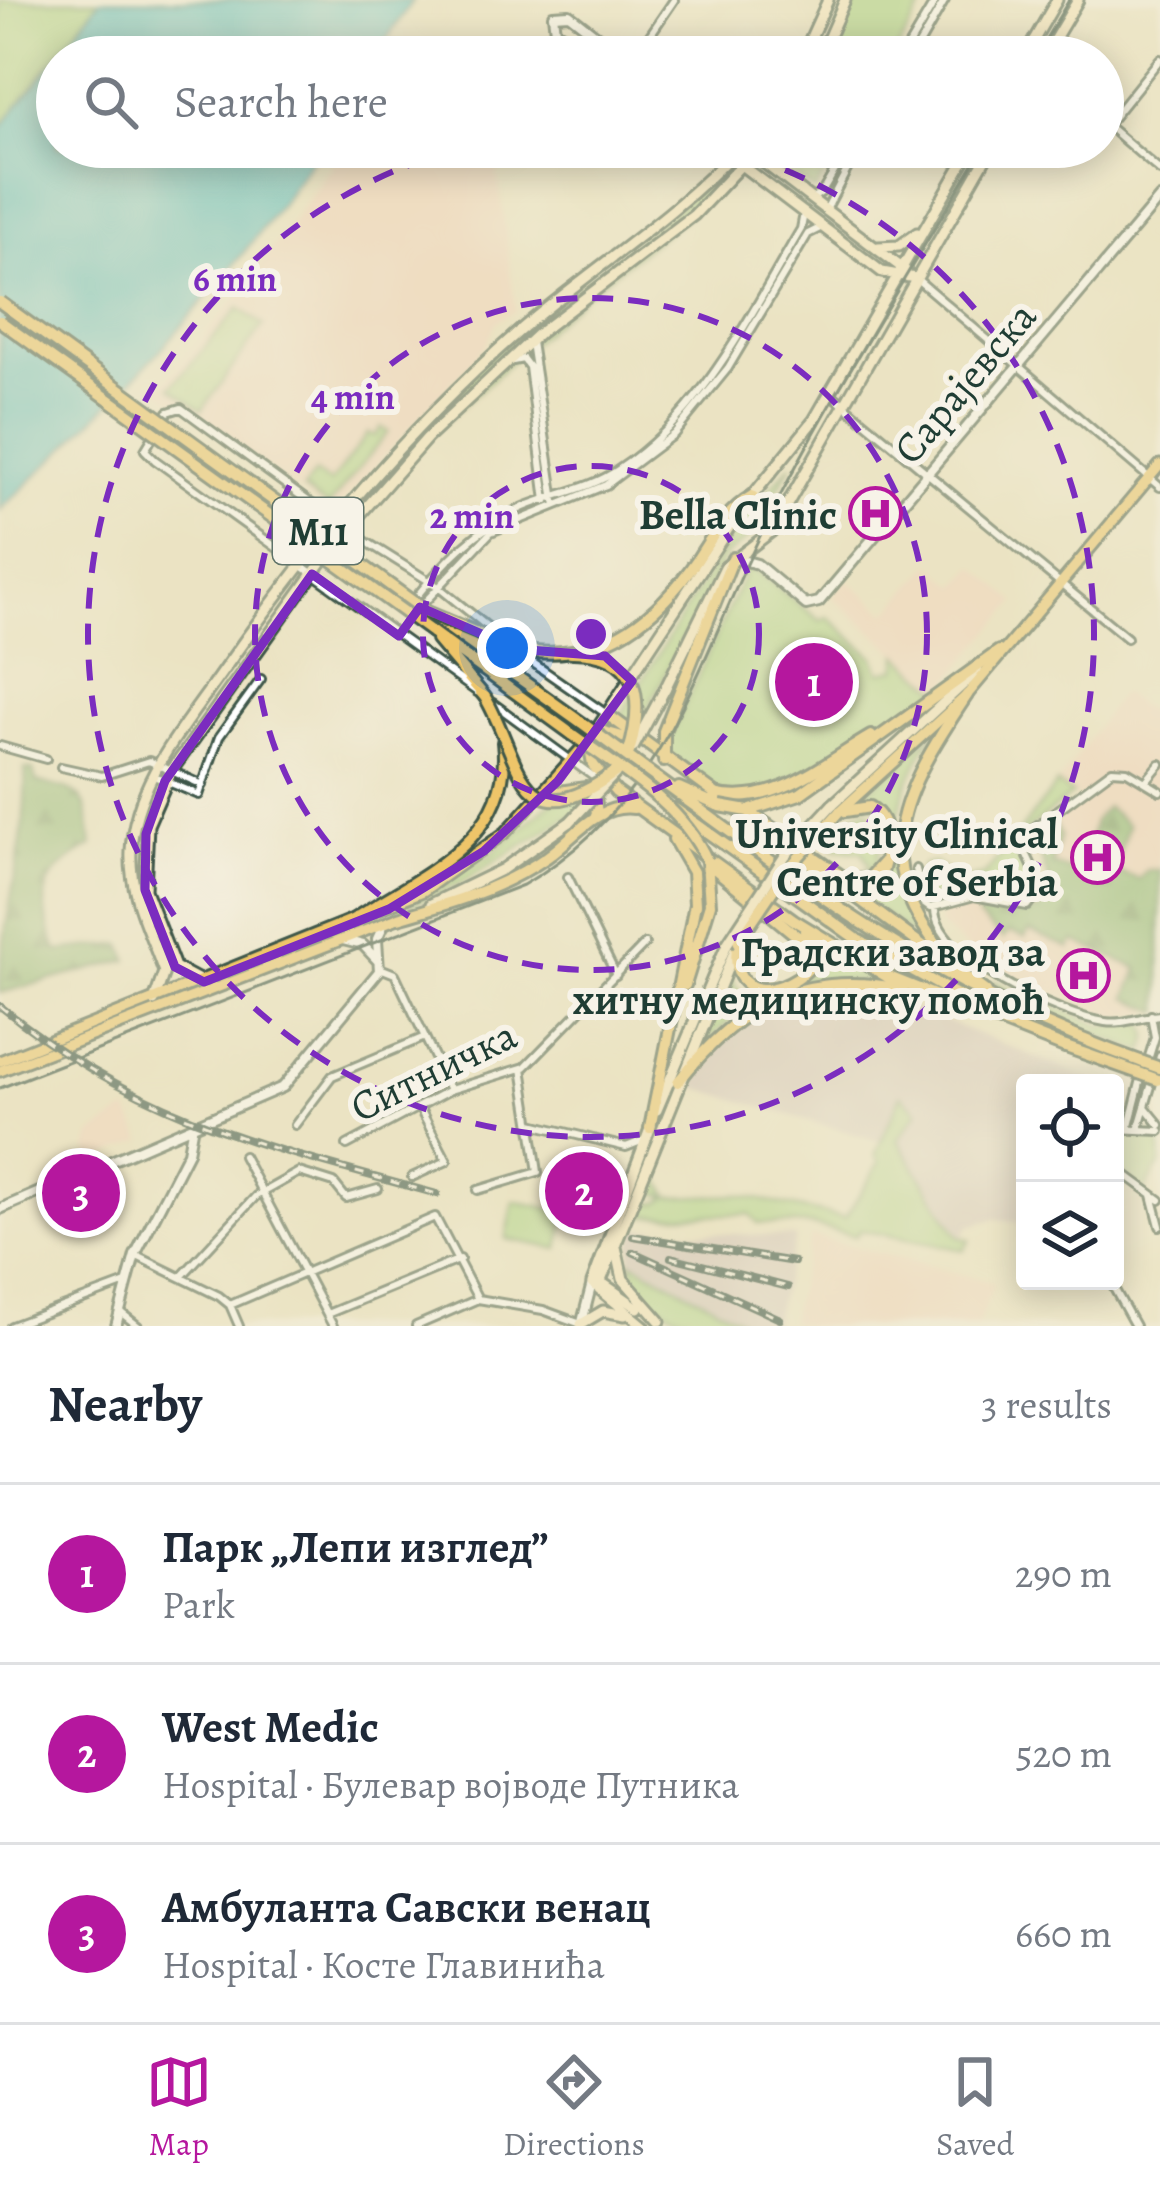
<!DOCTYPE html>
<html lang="en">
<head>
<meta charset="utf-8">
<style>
	body { margin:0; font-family:Alegreya,serif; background:#f2f2f3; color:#1f2937 }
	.controls { position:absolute; right:36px; bottom:36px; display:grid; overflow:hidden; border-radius:12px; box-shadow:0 6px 30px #0003 }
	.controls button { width:108px; height:108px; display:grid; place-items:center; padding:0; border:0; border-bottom:3px solid #e0e1e3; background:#fff; color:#1f2937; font:60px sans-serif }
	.you { position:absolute; left:507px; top:648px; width:42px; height:42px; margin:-30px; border:9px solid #fff; border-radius:50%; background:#1a73e8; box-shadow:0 0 0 18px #1a73e833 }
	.badge { display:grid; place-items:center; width:78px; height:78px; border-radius:50%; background:#b5179e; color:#fff; font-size:39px; font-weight:700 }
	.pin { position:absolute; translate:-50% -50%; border:6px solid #fff; box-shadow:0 3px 12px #0006 }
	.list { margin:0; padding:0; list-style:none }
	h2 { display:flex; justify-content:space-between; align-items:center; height:156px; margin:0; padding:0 48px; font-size:51px }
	h2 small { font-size:39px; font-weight:400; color:#747a83 }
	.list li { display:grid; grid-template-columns:78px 1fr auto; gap:36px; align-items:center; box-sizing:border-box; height:180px; padding:0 48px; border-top:3px solid #e0e1e3 }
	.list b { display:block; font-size:45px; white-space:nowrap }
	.list p { margin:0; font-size:39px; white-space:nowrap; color:#747a83 }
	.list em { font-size:39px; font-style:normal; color:#747a83 }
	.icon { flex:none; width:66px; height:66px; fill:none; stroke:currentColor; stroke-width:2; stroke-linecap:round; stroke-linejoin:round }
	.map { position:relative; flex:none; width:1160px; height:1326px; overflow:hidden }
	.search { position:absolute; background:#fff; box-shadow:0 6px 30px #0003; left:36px; right:36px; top:36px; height:132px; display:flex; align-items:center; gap:30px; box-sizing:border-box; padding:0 42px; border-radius:66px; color:#747a83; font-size:45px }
	.sheet { height:696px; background:#fff }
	nav { display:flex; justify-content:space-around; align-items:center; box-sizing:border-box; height:168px; border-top:3px solid #e0e1e3; background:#fff; font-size:33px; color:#747a83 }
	nav a { display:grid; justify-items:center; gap:6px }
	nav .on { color:#b5179e }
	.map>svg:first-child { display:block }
	.built { fill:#f3d4bf }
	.industrial { fill:#cfc0bb }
	.green { fill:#a3d17e; stroke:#618759; stroke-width:3 }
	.forest { fill:url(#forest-firs); stroke:#507850; stroke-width:3 }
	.water { fill:#4dbbc4; stroke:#367c7c; stroke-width:3 }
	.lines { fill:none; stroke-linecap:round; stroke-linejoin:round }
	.minor-casing { stroke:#3e5649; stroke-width:12 }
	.tertiary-casing { stroke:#3e5649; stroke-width:14 }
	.secondary-casing { stroke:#3e5649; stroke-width:15 }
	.primary-casing { stroke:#3e5649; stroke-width:15 }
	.trunk-casing { stroke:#3e5649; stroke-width:16 }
	.minor { stroke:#fff; stroke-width:6 }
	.tertiary { stroke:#fff; stroke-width:8 }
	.secondary { stroke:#f8e8c3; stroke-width:9 }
	.primary { stroke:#eec569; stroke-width:9 }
	.trunk { stroke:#eec569; stroke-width:10 }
	.tram { stroke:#1f3d34; stroke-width:3 }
	.rail-casing { stroke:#1f3d34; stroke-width:8 }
	.rail { stroke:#f7f3e8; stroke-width:3; stroke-dasharray:9; stroke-linecap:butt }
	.secondary-bridge-casing { stroke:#3e5649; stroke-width:15; stroke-linecap:butt }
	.primary-bridge-casing { stroke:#3e5649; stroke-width:15; stroke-linecap:butt }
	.trunk-bridge-casing { stroke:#3e5649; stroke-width:16; stroke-linecap:butt }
	.secondary-bridge { stroke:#f8e8c3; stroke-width:9 }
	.primary-bridge { stroke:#eec569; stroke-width:9 }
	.trunk-bridge { stroke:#eec569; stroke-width:10 }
	.marked { fill:none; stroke:#7b2cbf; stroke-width:9; stroke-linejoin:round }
	.ring { fill:none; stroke:#7b2cbf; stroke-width:6; stroke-dasharray:21 15 }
	.labels { text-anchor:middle; stroke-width:12; stroke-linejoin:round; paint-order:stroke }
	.shield { fill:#f7f3e8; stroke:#60746a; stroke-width:3 }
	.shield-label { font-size:39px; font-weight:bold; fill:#1f3d34 }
	.street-label { font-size:42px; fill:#1f3d34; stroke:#f7f3e8 }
	.poi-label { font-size:42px; font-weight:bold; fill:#1f3d34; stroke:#f7f3e8; text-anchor:end }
	.centre { fill:#7b2cbf; stroke:#f7f3e8; stroke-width:6 }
	.ring-label { font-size:36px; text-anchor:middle; font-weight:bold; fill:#7b2cbf; stroke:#f7f3e8; stroke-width:12; stroke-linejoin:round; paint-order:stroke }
</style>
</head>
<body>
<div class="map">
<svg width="1160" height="1326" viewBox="0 0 1160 1326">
	<defs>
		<pattern id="forest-firs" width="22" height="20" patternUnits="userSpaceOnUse" patternTransform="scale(3)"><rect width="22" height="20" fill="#82b36d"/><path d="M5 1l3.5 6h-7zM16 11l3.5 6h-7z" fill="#6a935a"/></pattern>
	</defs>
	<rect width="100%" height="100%" fill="#f7f3e8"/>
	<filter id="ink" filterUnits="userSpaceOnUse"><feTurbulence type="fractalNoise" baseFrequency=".00833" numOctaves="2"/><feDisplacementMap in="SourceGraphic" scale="24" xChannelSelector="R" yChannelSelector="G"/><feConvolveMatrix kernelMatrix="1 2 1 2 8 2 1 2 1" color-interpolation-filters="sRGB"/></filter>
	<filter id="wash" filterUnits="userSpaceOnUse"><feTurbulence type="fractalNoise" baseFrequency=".004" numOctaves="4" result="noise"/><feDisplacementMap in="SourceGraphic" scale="48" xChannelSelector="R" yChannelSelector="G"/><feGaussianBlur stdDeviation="2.7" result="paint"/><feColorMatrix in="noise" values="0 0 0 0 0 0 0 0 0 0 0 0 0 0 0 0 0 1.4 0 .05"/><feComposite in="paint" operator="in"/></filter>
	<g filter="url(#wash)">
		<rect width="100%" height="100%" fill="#ebe3c3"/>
		<path class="built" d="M345,147H494L516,311L496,322L487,344L332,514L158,390L247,285Z
			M931,564L957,586L975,566L1017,602L940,690L832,597L847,579L888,613Z
			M1121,693L1160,719V994L1151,1013L1111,1018L980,960L940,925V916L961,904L1022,913L1038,908L1048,884L1033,840L1082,800L1057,784Z
			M128,1110L143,1141L92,1161L87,1149L91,1135Z
			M811,1236L994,1283L977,1326H808L790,1321Z"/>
		<path class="industrial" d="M821,993L903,1004L1101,1083H1025V1231L1015,1221L995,1219L969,1226L962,1238L920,1174L892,1145L687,1085L716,1047L756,1016Z
			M633,1228L796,1237L772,1326H752L630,1261Z"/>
		<path class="green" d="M0,0H100L0,128Z
			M857,0H926L893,57H831Z
			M774,147H840L815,191L767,156Z
			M722,172L723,188L586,294L427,438L412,432L491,356Z
			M239,308L263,325L202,410L171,387Z
			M381,427L388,432L328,507L303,489L315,473L330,483L368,433L375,436Z
			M792,464L752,535L725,556L635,734L617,721L740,521Z
			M746,570H755L821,621L828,617L874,657L880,672L897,669L899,655L940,690C900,714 783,795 743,796C716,797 680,768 665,748Z
			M934,732C889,804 877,875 929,947L856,895L881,884L888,820L876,805L855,802Z
			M1057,784L1072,794L1019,837V851L1034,881L1030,896C1008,902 989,888 967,890C951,891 943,902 928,896L919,873L923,865L935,863L958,881L985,875Z
			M571,793L592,797L594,810L578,824L568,817L459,884L382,917L491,854L560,795Z
			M866,810L877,817L882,833L876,869L856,877L870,867L863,852L833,848L836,843L824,836L845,817Z
			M817,939L891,982C805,975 758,990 695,1052L728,969L736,987L748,995L771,993L819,968L823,954Z
			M994,981L1103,1026L1145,1022L1149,1036L1144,1052L1057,1020L993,987Z
			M901,1095L918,1111L898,1140L959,1237L970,1240L964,1250L860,1230L856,1236L811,1225L758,1223L750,1214L635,1216L641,1203H659L668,1196L649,1192L656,1173L670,1197L739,1195L845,1218L880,1162L875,1155Z
			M1115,1132L1160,1134V1165L1144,1192L1115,1169Z
			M514,1201L567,1212L559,1249L506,1239Z
			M630,1261L752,1326C701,1326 643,1317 630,1261Z"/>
		<path class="forest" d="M25,769L33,770L36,782C87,792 86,795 92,846C38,876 37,894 57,951L122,944L128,960L0,993C0,916 29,847 25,769Z
			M1106,807L1128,825L1114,871L1139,879L1147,870H1160V1012L1127,998L1138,968L1074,941L1070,948L1029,931L1025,938L1009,932L1003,939L978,917L979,906L1022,915L1040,910L1050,884L1035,840L1053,823L1060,836L1052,865L1081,873L1094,821Z"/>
		<path class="water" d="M100,0H413L375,57H58Z
			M57,58V147H320C237,275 123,396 0,510V128Z"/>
	</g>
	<g filter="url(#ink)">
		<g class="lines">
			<defs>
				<path id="minor" d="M635,57L674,0
					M902,57L936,0
					M912,57L945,0
					M1103,122L1160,171
					M1107,125L1160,59
					M811,199L822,192L849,147
					M826,210L859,147
					M918,280L1160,487
					M531,342L555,501
					M513,361L523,359L529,367L546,501
					M830,393L1127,638
					M412,602C443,563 477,527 524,507C555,494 590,489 618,470C704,413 749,316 801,229L804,213
					M420,607L491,532L606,485L674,434L728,368L808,234L820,228
					M513,649L605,713
					M477,692L155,460L145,450L168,412L181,408L346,529L437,586L504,640
					M493,703L598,780
					M0,746L46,759
					M61,767L102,776L149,761L203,785
					M154,776L199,795L219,737L261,679
					M1146,781L1160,764
					M916,869L923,903L930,908L974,896L1027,906L1042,887L1025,851L1028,832L1112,770L1127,771L1160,791
					M568,877L616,975
					M935,907C932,957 1061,1016 1105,1022C1124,1025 1141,1016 1160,1015
					M380,968L395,974L450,1090
					M1147,1063L1155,1037L1151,1015
					M1146,1108L1160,1125
					M532,1124L626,1147L644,1140
					M295,1125L332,1076L425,1037
					M1115,1129L1160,1131
					M1128,1130L1142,1075
					M1138,1130L1160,1056
					M347,1145L450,1090L525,1067L645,944
					M243,1156L333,1326
					M1115,1167L1160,1200
					M412,1177L447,1161L419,1107
					M478,1190L538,1172L522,1068
					M1152,1195L1160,1226
					M135,1255L219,1296L230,1305L239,1326
					M182,1276L256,1196L299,1172L334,1183L346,1198L378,1189
					M1110,1281L1135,1326
					M230,1305L435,1217L478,1299
					M119,1311L138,1326
					M327,1314L460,1259
					M11,1326L126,1283
					M416,1326L478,1299L543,1310L581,1324"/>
				<path id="tertiary" d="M603,57L555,31L553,15L569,14L624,57
					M735,558L757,564L806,605L819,602L1160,198
					M343,940L363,945L378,961
					M0,1209L283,1087L379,971L377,939L384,924
					M582,1322L592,1283
					M116,1326L135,1255L188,1152L192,1130"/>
				<path id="secondary" d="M802,57L828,0
					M820,57L845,0
					M1024,57L1057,0
					M1044,57L1078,0
					M747,150L906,271
					M741,165L882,272L915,278
					M878,247L899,246L917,233
					M665,689L725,567L772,531L992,147
					M592,736L740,511L814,420L972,147
					M832,805L978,671
					M431,904L503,869L570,822
					M199,980L175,967L145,890L148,825L172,770L336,542L427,438L539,333L694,215L758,147
					M154,1001L164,972C150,931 129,896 131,851C134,783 183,728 220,675C308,549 401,435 517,333C590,269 674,219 739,147
					M657,1110L727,944
					M616,1247L623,1279L660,1321
					M598,1280L638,1308
					M598,1288L736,947
					M581,1324L603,1311L625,1315
					M644,1326L592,1283L651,1126"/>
				<path id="primary" d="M839,812L967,695L1160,465
					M0,1061L423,891L506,832L589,740
					M0,1071L398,918"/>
				<path id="trunk" d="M439,621L582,723
					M432,632L573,735
					M437,640L485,697
					M516,649C596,666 654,623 697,560C712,537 727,510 752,496
					M608,715L986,992
					M637,741L604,732L589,740L593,765L616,792L794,920L886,976L1065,1047
					M664,761V731L733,558
					M654,776C819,897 946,993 1143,1062
					M679,788L717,805
					M546,794L586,788L595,797L597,815
					M714,794C774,808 821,765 871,736
					M675,809L858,940L997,1017
					M748,811L800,794L999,651
					M749,812L846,879L868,880L883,863
					M839,812L870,807C894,821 888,858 879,881L867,891L845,889
					M709,864L803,941L809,956L802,971
					M398,918C451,903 501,889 547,857C574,838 597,803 634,808
					M339,929C407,880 516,845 503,742
					M738,942C725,1006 788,997 815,961V944L805,931
					M951,962C862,861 902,792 967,695
					M685,985L710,904L707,861
					M1063,1046L1139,1073
					M678,1082C741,1003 800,970 903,989
					M650,1128L695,904L693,872L674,839"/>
			</defs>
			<use href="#minor" class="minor-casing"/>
			<use href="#tertiary" class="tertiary-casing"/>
			<use href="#secondary" class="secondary-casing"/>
			<use href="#primary" class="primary-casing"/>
			<use href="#trunk" class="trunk-casing"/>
			<use href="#minor" class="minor"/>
			<use href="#tertiary" class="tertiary"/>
			<use href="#secondary" class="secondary"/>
			<use href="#primary" class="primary"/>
			<use href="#trunk" class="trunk"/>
			<path class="tram" d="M1035,57L1069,0
				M0,1088L523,885C675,797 700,648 776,504C839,382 914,265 983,147"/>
			<defs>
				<path id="rail" d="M0,1006C139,1119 269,1148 437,1194
					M633,1236L794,1262
					M633,1252L780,1319
					M671,1257L788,1287"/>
			</defs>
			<use href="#rail" class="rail-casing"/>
			<use href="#rail" class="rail"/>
			<defs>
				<path id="secondary-bridge" d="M633,748L665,689
					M570,822L615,774
					M727,944L785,856L832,805"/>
				<path id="primary-bridge" d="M738,942L787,870L839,812"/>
				<path id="trunk-bridge" d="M0,302L427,612L516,649
					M0,321L432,632
					M571,652C639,651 645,698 629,752
					M485,697C522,760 518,845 618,770
					M582,723L654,776
					M573,735C620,769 683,805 707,861
					M720,806L748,811
					M1143,1062L1160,1068
					M1139,1073L1158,1080"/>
			</defs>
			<use href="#secondary-bridge" class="secondary-bridge-casing"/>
			<use href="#primary-bridge" class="primary-bridge-casing"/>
			<use href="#trunk-bridge" class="trunk-bridge-casing"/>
			<use href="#secondary-bridge" class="secondary-bridge"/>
			<use href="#primary-bridge" class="primary-bridge"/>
			<use href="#trunk-bridge" class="trunk-bridge"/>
		</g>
	</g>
	<path d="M0 0H1160V1326H0ZM312,574L399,636L420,607L516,649L605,656L632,681L558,781L484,851L389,909L204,982L175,967L145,890L146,834L165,781Z" fill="#ebe3c3" fill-opacity=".55" fill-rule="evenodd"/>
	<path class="marked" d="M312,574L399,636L420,607L516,649L605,656L632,681L558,781L484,851L389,909L204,982L175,967L145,890L146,834L165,781Z"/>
	<g class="ring">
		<circle cx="591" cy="634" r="168"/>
		<circle cx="591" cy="634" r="336"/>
		<path d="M717 147A503 503 0 1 1 465 147"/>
	</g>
	<defs>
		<symbol id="hospital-ring" viewBox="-11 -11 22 22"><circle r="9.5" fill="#f7f3e8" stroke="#b5179e" stroke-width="1.5"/><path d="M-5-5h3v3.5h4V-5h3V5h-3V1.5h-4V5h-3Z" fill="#b5179e"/></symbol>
	</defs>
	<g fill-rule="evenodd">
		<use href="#hospital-ring" x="846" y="484" width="59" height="59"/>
		<use href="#hospital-ring" x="1068" y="828" width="59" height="59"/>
		<use href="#hospital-ring" x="1054" y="946" width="59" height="59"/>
	</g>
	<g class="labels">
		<rect class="shield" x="273" y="498" width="90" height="66" rx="9"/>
		<g class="shield-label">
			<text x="318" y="545">M11</text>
		</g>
		<g class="street-label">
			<text transform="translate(964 382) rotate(-50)" y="15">Сарајевска</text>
			<text transform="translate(433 1070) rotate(-26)" y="15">Ситничка</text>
		</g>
		<g class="poi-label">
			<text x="837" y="529">Bella Clinic</text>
			<text x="1058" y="848">University Clinical<tspan x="1058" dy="48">Centre of Serbia</tspan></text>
			<text x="1045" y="966">Градски завод за<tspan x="1045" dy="48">хитну медицинску помоћ</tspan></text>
		</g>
	</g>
	<circle cx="591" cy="634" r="18" class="centre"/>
	<g class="ring-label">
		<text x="235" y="291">6 min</text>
		<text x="353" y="409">4 min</text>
		<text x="472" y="528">2 min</text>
	</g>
</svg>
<div class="controls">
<button><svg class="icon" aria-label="locate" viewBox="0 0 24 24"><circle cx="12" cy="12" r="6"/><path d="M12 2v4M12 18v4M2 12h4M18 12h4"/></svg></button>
<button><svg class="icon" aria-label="layers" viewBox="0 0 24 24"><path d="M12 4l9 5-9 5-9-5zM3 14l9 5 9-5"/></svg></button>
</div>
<div class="you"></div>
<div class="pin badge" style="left:814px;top:682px">1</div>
<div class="pin badge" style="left:584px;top:1191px">2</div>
<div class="pin badge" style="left:81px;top:1193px">3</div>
<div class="search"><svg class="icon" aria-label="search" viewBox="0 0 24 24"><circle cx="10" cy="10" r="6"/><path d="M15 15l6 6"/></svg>Search here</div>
</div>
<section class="sheet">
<h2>Nearby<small>3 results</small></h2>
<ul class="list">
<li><span class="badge">1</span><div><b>Парк „Лепи изглед”</b><p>Park</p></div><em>290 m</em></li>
<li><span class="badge">2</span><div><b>West Medic</b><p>Hospital · Булевар војводе Путника</p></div><em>520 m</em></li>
<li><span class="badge">3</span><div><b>Амбуланта Савски венац</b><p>Hospital · Косте Главинића</p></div><em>660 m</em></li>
</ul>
</section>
<nav>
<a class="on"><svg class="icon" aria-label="map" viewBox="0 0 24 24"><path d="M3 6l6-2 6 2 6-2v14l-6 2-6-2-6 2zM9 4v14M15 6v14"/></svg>Map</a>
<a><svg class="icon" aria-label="directions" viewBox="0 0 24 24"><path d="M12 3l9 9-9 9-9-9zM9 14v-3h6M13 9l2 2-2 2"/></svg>Directions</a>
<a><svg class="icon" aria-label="saved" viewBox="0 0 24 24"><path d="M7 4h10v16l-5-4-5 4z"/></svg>Saved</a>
</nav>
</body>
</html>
